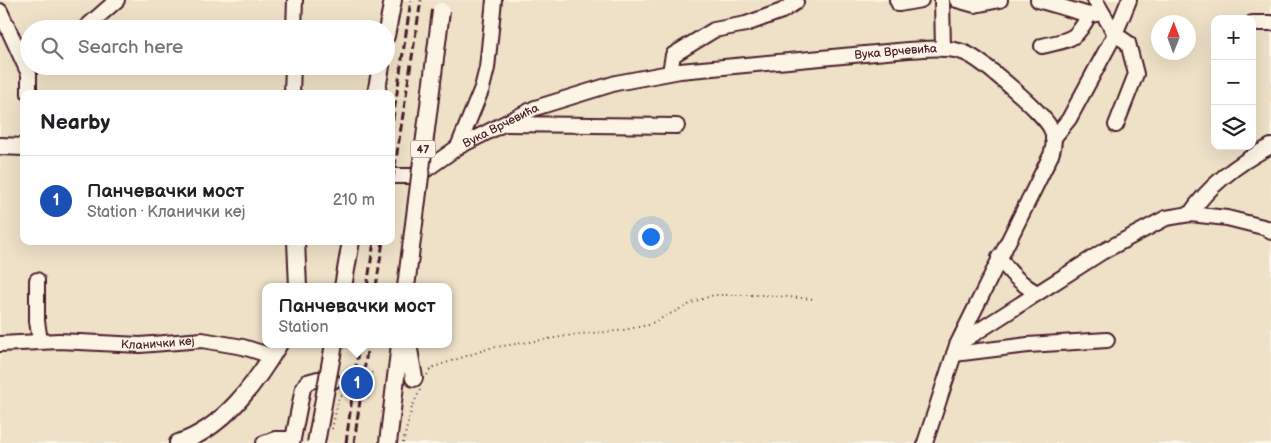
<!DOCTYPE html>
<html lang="en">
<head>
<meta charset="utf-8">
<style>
	body { margin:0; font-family:"Balsamiq Sans",sans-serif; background:#f6f6f6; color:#202124 }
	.controls { position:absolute; right:15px; top:15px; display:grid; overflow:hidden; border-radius:10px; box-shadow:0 5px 20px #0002 }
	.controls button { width:45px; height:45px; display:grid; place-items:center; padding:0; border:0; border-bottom:1px solid #e0e0e0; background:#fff; color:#202124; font:25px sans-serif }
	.compass { position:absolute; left:1151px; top:15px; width:45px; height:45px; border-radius:50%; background:#fff; box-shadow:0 5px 20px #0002; rotate:1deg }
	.you { position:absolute; left:650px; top:236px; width:18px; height:18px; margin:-12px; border:4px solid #fff; border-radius:50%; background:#1a73e8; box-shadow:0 0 0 8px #1a73e833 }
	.badge { display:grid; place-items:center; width:32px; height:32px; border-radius:50%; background:#0f766e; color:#fff; font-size:16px; font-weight:700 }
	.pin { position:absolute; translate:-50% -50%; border:2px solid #fff; box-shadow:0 1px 5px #0006 }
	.popup { position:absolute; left:262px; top:283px; width:190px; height:65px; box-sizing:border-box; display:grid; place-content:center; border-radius:10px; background:#fff; filter:drop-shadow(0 1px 4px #0005); font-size:16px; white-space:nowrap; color:#757577 }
	.popup b { font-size:19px; color:#202124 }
	.popup::after { content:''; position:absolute; left:50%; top:100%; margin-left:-10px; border:10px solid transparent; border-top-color:#fff }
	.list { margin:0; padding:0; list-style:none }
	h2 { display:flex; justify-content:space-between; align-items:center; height:65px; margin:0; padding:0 20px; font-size:21px }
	h2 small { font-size:16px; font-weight:400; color:#757577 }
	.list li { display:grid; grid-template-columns:32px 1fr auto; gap:15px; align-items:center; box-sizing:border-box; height:90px; padding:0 20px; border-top:1px solid #e0e0e0 }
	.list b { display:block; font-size:19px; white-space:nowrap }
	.list p { margin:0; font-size:16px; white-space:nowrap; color:#757577 }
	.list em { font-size:16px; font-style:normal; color:#757577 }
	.icon { flex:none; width:28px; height:28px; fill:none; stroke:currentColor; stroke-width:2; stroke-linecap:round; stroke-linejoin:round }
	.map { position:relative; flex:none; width:1271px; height:443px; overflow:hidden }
	.search { position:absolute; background:#fff; box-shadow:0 5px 20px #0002; left:20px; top:20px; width:375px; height:55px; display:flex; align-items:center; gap:12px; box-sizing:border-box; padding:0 18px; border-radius:28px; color:#757577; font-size:19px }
	.panel { position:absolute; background:#fff; box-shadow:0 5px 20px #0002; left:20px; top:90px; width:375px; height:155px; border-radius:10px }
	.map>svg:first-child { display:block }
	.built { fill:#eee1c8; fill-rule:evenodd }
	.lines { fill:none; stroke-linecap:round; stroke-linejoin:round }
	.minor-casing { stroke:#4a1f2b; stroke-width:18 }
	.major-casing { stroke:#4a1f2b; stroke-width:20 }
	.path { stroke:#4a1f2b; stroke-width:2; stroke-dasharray:1 4; stroke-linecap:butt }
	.minor { stroke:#fcf5e5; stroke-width:14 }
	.major { stroke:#fcf5e5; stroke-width:16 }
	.rail { stroke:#4a1f2b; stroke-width:3; stroke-dasharray:8 4; stroke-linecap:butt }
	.major-bridge-casing { stroke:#4a1f2b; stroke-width:20; stroke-linecap:butt }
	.major-bridge { stroke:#fcf5e5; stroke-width:16 }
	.labels { text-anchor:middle; stroke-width:4.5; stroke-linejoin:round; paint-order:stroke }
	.shield { fill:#fcf5e5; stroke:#7f5f63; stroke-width:1 }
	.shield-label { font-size:11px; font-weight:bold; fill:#4a1f2b }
	.street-label { font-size:12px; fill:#4a1f2b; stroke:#fcf5e5 }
</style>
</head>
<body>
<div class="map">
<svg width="1271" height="443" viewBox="0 0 1271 443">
	<rect width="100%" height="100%" fill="#fcf5e5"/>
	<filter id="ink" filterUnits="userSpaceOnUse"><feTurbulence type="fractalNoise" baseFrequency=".02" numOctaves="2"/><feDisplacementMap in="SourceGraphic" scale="10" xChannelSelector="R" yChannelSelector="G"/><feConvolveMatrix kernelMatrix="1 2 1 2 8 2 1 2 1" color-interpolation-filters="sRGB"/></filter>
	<g filter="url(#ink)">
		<path class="built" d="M0,0H1271V443H0ZM1215,19H1252V146H1215ZM1158,22H1188V52H1158ZM29,29H386V66H29ZM24,94H391V241H24ZM266,287H448V344H266Z"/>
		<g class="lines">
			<defs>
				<g id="minor">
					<path d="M897,0L899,4L921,0"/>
					<path d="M942,0L943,49"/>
					<path d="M957,0L975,5L1000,0"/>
					<path d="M1038,0L1089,15L1102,13"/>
					<path d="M0,11L29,74V94"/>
					<path d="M1252,23H1271"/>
					<path d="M84,29L117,0"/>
					<path d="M294,29L295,0"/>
					<path d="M1042,46C1070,39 1075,42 1089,15"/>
					<path d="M670,72L673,55L714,30L746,24L782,11L796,2"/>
					<path d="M292,94L293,66"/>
					<path d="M506,124L677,126"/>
					<path d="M1116,125L1136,74L1128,43L1115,34L1129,0"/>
					<path d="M1053,139L1069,119L1115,34L1095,0"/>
					<path d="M458,147L482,88L487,68L494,0"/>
					<path id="s1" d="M391,176H417L458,147L535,108L616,83L680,71L908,50C927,49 947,46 965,53C981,59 1045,114 1051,129C1055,137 1054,147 1051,155L957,345L925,443"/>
					<path d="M1190,214L1227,218L1267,228L1271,232"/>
					<path d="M999,257C1009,273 1021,284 1037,293"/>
					<path d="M37,280V321L40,341"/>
					<path id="s2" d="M0,344L59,341L140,345L202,340L243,347L272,356"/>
					<path d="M958,344L1102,252L1166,218L1190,214C1210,184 1240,162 1271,146"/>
					<path d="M954,354L1028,345L1107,340"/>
					<path d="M293,439L303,388L307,382L318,379L333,381"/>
					<path d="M264,443L275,439H293L292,443"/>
				</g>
				<path id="major" d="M386,36L393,0
					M376,94L381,66
					M0,146L24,147
					M296,241L298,287
					M343,287L351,241
					M408,344L414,378
					M178,443C223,429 256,383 279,344
					M388,443L400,344"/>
			</defs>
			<use href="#minor" class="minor-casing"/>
			<use href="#major" class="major-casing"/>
			<path class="path" d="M427,375L431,368L490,348L580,334L618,331L648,325L696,301L714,295H764L814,299
				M345,378L347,368
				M368,398L372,371
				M332,429L339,397L343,395L344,388
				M403,443L412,407L420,390"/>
			<use href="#minor" class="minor"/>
			<use href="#major" class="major"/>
			<path class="rail" d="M391,132L411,0
				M391,191L421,0
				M367,287L374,241
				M376,287L383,241
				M346,443L359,344
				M354,443L368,344"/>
			<defs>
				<path id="major-bridge" d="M406,287L441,11
					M316,443L334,344"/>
			</defs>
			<use href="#major-bridge" class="major-bridge-casing"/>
			<use href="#major-bridge" class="major-bridge"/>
		</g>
	</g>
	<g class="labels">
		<rect class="shield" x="410.5" y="140.5" width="25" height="17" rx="4"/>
		<g class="shield-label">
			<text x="423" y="153">47</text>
		</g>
		<g class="street-label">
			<text dy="4" stroke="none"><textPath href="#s1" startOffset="529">Вука Врчевића</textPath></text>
			<text dy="4" stroke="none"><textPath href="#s1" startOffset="124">Вука Врчевића</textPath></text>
			<text dy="4" stroke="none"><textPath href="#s2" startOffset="158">Кланички кеј</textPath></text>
		</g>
	</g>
</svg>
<div class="controls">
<button>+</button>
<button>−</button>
<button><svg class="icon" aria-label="layers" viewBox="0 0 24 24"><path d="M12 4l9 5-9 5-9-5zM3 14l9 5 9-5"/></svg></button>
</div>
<svg class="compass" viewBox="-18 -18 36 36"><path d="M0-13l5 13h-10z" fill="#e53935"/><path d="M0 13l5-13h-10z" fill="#757577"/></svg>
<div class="you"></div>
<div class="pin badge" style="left:357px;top:383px;background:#1a4fb4">1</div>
<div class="popup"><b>Панчевачки мост</b>Station</div>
<div class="search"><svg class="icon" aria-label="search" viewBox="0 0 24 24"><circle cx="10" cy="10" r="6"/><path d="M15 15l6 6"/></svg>Search here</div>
<section class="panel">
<h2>Nearby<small></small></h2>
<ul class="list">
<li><span class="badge" style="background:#1a4fb4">1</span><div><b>Панчевачки мост</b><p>Station · Кланички кеј</p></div><em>210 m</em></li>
</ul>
</section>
</div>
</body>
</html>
